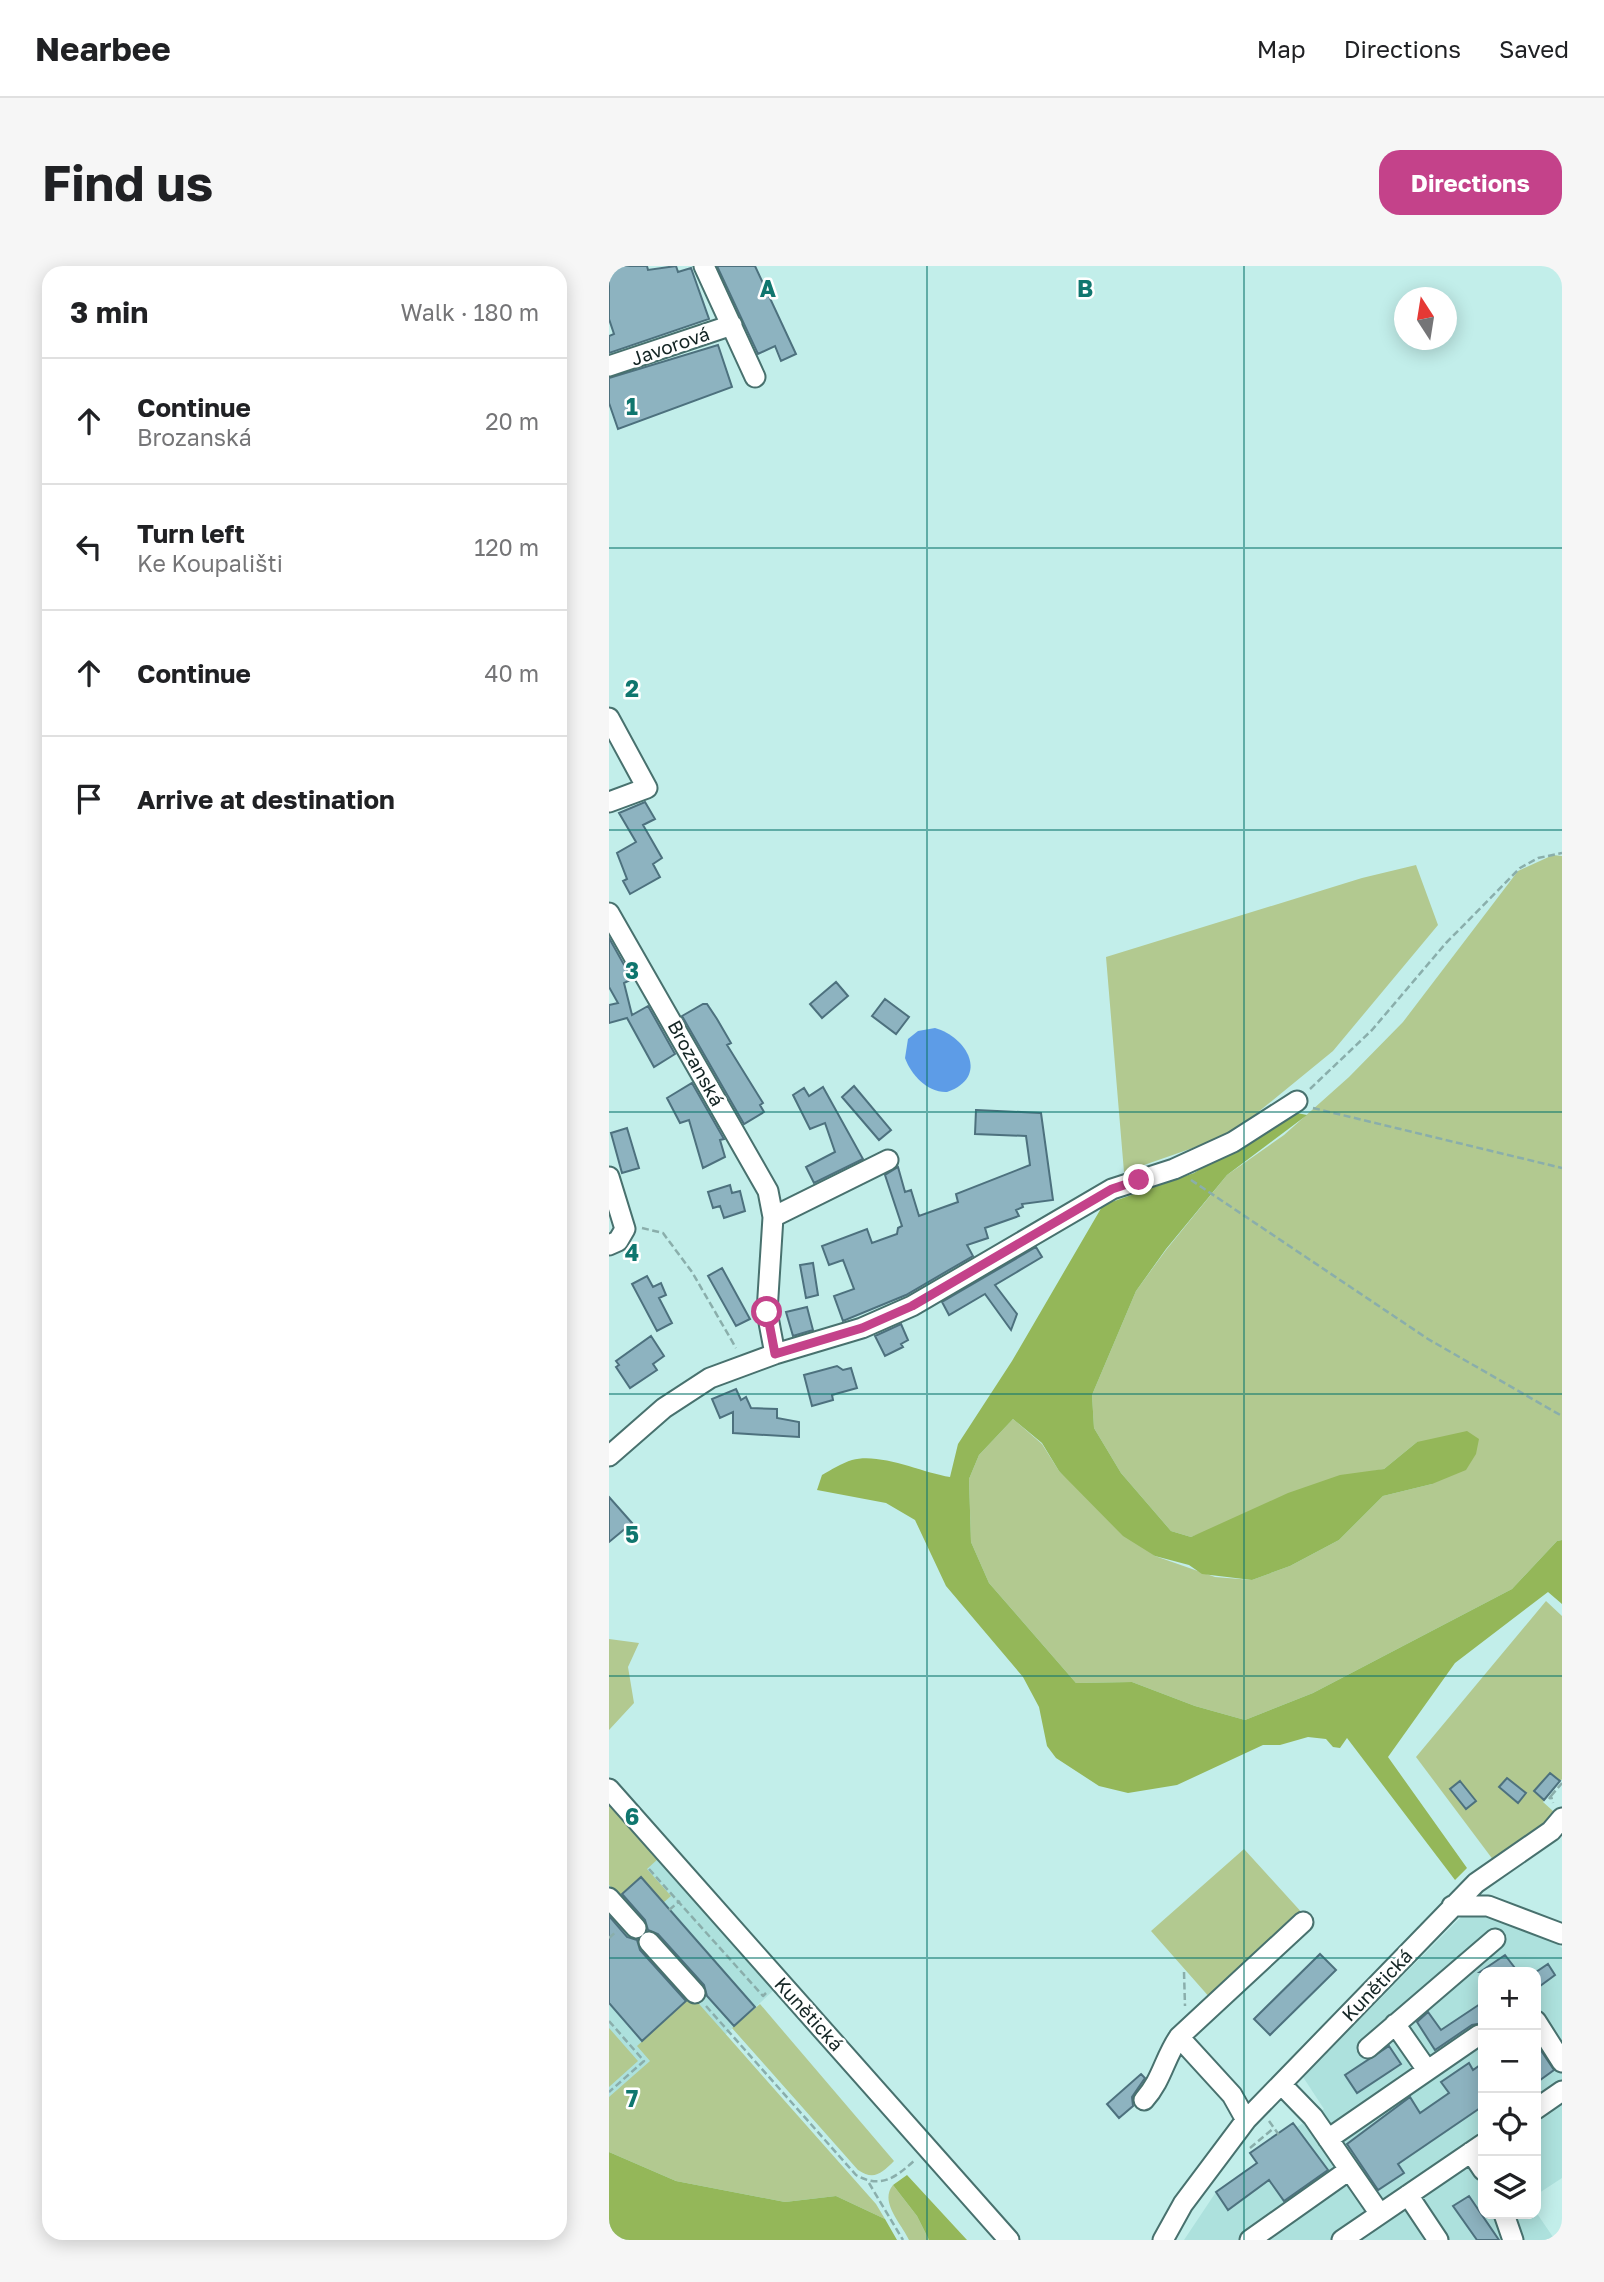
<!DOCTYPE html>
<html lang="en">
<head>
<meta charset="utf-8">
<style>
	body { margin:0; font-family:"Golos Text",sans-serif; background:#f6f6f6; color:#202124 }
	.controls { position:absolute; right:21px; bottom:21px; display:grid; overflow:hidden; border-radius:14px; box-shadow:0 4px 18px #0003 }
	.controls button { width:63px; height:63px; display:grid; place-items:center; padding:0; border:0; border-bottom:2px solid #e0e0e0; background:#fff; color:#202124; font:35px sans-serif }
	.compass { position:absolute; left:785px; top:21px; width:63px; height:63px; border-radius:50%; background:#fff; box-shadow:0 4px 18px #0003; rotate:348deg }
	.stop { position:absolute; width:21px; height:21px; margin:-16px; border:5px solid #c4428a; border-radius:50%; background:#fff }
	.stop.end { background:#c4428a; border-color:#fff; box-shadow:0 2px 7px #0008 }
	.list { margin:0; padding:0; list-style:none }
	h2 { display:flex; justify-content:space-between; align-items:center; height:91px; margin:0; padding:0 28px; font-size:30px }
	h2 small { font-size:23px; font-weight:400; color:#757577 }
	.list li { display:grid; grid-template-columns:46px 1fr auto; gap:21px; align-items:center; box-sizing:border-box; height:126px; padding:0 28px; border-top:2px solid #e0e0e0 }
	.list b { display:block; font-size:26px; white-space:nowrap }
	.list p { margin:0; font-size:23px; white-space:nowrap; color:#757577 }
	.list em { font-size:23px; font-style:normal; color:#757577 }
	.icon { flex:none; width:38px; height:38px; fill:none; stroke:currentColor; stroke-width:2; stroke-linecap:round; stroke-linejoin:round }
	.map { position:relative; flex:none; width:953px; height:1974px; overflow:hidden; border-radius:21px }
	header { display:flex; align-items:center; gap:42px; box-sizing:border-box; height:98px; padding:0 35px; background:#fff; border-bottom:2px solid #e0e0e0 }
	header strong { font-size:33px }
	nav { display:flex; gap:38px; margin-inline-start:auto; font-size:24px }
	.intro { display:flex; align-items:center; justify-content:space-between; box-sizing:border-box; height:168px; padding:0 42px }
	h1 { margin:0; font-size:49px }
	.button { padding:18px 32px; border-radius:21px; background:#c4428a; color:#fff; font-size:24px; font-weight:700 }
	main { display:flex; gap:42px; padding:0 42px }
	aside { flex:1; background:#fff; border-radius:21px; box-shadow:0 4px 18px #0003 }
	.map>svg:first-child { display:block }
	.built { fill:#ade1dd }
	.green { fill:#b2c990 }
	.forest { fill:#94b759 }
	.water { fill:#5d9ce7 }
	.building { fill:#8db3c0; stroke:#4d717e; stroke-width:2 }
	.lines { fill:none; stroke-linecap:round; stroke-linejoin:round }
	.minor-casing { stroke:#48716e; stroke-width:23 }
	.path { stroke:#8aaeab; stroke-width:2.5; stroke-dasharray:7 3.5; stroke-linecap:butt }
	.minor { stroke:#fff; stroke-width:19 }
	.route { stroke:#c4428a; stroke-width:9 }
	.grid { fill:none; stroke:#0f766e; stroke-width:2; stroke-opacity:0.55 }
	.labels { text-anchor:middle; stroke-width:5; stroke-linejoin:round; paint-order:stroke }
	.street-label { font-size:19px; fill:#132423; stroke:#fff }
	.grid-label { font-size:23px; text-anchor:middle; font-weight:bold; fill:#0f766e; stroke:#fff; stroke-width:5; stroke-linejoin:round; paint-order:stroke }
</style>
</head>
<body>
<header>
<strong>Nearbee</strong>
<nav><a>Map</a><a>Directions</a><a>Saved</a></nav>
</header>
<div class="intro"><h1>Find us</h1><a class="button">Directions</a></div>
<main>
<aside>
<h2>3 min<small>Walk · 180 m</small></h2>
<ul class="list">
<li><svg class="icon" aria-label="ahead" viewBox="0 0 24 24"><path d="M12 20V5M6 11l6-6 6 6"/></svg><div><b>Continue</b><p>Brozanská</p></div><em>20 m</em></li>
<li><svg class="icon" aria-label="left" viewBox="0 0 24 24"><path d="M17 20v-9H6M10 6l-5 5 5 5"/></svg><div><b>Turn left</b><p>Ke Koupališti</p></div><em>120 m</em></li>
<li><svg class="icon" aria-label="ahead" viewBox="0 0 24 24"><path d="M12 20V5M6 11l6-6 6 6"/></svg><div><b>Continue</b></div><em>40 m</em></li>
<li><svg class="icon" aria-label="arrive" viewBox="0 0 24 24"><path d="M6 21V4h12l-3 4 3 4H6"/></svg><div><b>Arrive at destination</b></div></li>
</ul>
</aside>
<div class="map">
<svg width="953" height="1974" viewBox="0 0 953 1974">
	<rect width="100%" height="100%" fill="#c2eeea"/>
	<path class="built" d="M0,1537L166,1723L0,1876Z
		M876,1648L939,1668L953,1682V1912L927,1929V1706H874V1948L927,1946L946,1974H575L607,1926L647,1897L641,1887L684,1857L688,1861L715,1843L694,1811L853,1650Z"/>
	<path class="green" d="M944,589L953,590V1274L948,1275L903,1323L704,1427L636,1454L586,1440L523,1416L467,1417L380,1317L362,1276L360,1213L370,1189L404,1153L433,1178L450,1205L546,1290L606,1311L643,1314L681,1300L730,1274L774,1230L823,1218L808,1176L775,1203L755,1207L582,1271L562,1265L512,1207L485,1162L483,1129L527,1025L557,984L618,909L675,869L740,811L794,756L909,605Z
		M807,599L829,659L724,785L621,869L515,906L497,691L753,612Z
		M937,1335L953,1350V1513L934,1536L944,1545L946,1555L885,1595L807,1491Z
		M0,1373L30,1377L19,1401L25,1437L0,1464Z
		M0,1535L50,1592L38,1603L62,1630L54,1637L32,1611L10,1630L0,1619Z
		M635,1583L695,1649L602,1733L542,1665Z
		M83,1730L267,1938L276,1953L227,1930L176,1936L67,1915L0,1886V1831L41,1795L28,1780Z
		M151,1738L285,1895C273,1907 265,1915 249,1904L123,1762Z
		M0,1762L29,1795L0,1821Z
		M284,1919L308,1950L320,1974H300C292,1957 270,1936 284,1919Z"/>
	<path class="forest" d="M683,846L698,849L618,909L557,983L527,1025L483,1129L485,1162L512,1207L562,1265L582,1271L679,1227L731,1209L775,1203L808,1176L858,1165L870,1173L867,1188L857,1204L823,1218L774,1230L730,1274L681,1300L643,1314L593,1308L580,1299L546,1290L514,1270L450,1205L433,1177L404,1153L370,1189L360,1213L362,1276L380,1317L467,1417L523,1416L586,1440L636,1454L704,1427L903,1323L948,1275L953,1274V1338L939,1326L846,1397L779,1491L858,1602L846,1614L738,1472L731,1482L724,1481L717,1473L699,1471L671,1479H654L568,1519L519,1527L490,1520L447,1492L438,1480L430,1441L414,1411L337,1320L306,1254L277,1237L208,1224L213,1209C222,1204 233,1197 243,1194C270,1186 312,1206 341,1211L349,1178L403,1095L494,939L585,907Z
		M0,1886L67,1915L176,1936L227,1930L276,1953L288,1974H0Z
		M298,1909L358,1974H320L308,1950L284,1919Z"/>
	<path class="water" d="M326,762C358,771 381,811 338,826C319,827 302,809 296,792L299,773L309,765Z"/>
	<path class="building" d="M0,0H38L39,4L67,0L69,6L82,2L100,53L0,87V70L5,68L0,53Z
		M108,0H146L187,88L172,95L166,80L149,88Z
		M109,79L123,121L9,163L0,137V112Z
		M36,536L46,553L34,559L53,592L44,598L51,611L21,628L14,615L18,613L8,587L27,576L10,547Z
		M0,672L23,713L15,717L23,749L39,740L66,788L45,801L18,752L0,757V739L9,737L0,721Z
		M227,716L239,730L213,752L201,738Z
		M276,733L300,751L287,768L263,750Z
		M94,738H98L108,753L122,777L118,779L154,837L151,839L155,846L135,858L73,750Z
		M83,817L115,873L111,874L116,891L94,902L80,854L71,857L58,832Z
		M245,820L282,864L270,874L233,831Z
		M214,821L254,893L205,917L197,901L226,886L216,857L201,863L184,829L195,822L200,830Z
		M367,844L432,847L444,934L413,938L414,941L407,944L410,950L376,962L379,972L358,979L364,990L297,1029L234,1055L225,1030L245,1023L234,994L220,999L213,980L258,963L263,977L288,968L289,962L293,960L276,909L289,901L296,926L302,924L310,950L349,936L347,928L421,899L417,870L366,868Z
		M18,862L30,902L13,907L2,867Z
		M121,919L123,927L131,925L136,945L115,952L111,940L104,942L99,926Z
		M427,981L433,991L386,1019L408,1048L402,1064L376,1028L340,1049L333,1036Z
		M204,997L209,1029L197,1032L191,999Z
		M113,1002L141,1053L127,1060L99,1010Z
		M38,1010L44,1021L52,1017L57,1029L50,1032L63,1057L48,1065L23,1018Z
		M198,1041L204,1064L184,1070L177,1046Z
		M292,1058L299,1074L292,1078L294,1081L276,1090L266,1070Z
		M42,1070L55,1090L44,1098L48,1104L21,1122L7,1101L10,1099L7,1095Z
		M228,1100L234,1104L242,1102L248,1122L223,1129L224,1134L203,1140L195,1109Z
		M127,1123L132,1134L137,1131L142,1142L168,1143V1152L190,1156V1171L124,1167V1146L111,1152L103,1133Z
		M0,1231L23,1257L0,1276Z
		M941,1507L951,1515L935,1534L925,1525Z
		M898,1512L917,1527L909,1537L890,1521Z
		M851,1515L867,1535L857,1543L841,1523Z
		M32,1611L146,1741L125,1760L98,1730L95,1719L49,1668L39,1664L36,1654L13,1628Z
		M0,1650L18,1671L28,1674L31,1684L77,1735L33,1775L0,1737Z
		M711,1688L727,1704L661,1769L645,1753Z
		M896,1689L909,1706H871Z
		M939,1698L946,1709L927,1723V1706Z
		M874,1736V1757L863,1759L826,1784L808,1756L819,1746L832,1764Z
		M927,1777L945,1804L927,1817Z
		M780,1780L792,1798L748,1827L736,1809Z
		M860,1797L864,1804L874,1797V1840L789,1898L795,1907L769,1924L738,1878L801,1831L811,1847L840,1827L832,1816Z
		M532,1808L536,1812L523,1831L524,1840L510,1852L498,1838Z
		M684,1857L719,1904L675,1935L660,1914L619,1944L607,1926L648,1897L641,1887Z
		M860,1930L890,1974H868L844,1940Z"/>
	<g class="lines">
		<defs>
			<path id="minor" d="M95,0L146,111
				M0,100L123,59
				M0,452L38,522L0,536
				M0,647L159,925L164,951L158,1046L166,1088
				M0,911L16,963L9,975L0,979
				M164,951L279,894
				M0,1190L55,1142L101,1112L166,1088L253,1062L303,1040L503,923L565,903L624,876L688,835
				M0,1523L400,1974
				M0,1632L27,1662
				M843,1640H879L953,1668
				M40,1676L86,1727
				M927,1755L953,1796
				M786,1758L818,1804
				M570,1771L623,1829L637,1854
				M759,1782L886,1673
				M672,1818L704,1851L771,1948
				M535,1834C553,1814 555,1793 570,1771L694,1656
				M927,1843L953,1825
				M719,1873L870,1769
				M862,1886L874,1904
				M799,1929L829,1974
				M895,1948L904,1974
				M554,1974L574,1938L637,1854L867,1617L942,1565L953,1552
				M641,1974L740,1904
				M733,1974L874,1878"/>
		</defs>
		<use href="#minor" class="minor-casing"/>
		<path class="path" d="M701,823L763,764L837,677L911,602L929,592L953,587
			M704,842L953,902
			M582,914L819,1073L953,1150
			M33,962L54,967L83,1006L127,1082
			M942,1530L953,1517
			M940,1533L942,1530L944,1537
			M40,1603L154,1730L157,1727
			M60,1644L71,1635
			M0,1672L8,1665
			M575,1706L576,1740
			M97,1740L247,1909C272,1923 286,1912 306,1894
			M0,1755L35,1795L0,1826
			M660,1855L670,1869
			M641,1882L665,1862
			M260,1917L294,1974"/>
		<use href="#minor" class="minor"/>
	</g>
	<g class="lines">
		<path class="route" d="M158,1046L166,1088L253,1062L303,1040L503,923L530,914"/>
	</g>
	<path class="grid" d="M318,0V1974M635,0V1974M0,282H953M0,564H953M0,846H953M0,1128H953M0,1410H953M0,1692H953"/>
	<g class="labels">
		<g class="street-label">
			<text transform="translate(61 80) rotate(-19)" y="7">Javorová</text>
			<text transform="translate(87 797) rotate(61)" y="7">Brozanská</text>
			<text transform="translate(768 1719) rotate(-46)" y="7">Kunětická</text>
			<text transform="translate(200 1748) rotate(48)" y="7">Kunětická</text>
		</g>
	</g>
	<g class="grid-label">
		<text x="159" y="31">A</text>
		<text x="476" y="31">B</text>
		<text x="23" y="149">1</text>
		<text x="23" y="431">2</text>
		<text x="23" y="713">3</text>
		<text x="23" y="995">4</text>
		<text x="23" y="1277">5</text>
		<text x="23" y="1559">6</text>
		<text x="23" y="1841">7</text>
	</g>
</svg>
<div class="controls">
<button>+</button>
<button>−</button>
<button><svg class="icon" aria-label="locate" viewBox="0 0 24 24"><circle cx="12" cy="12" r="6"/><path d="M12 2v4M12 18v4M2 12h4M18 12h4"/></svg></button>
<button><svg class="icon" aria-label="layers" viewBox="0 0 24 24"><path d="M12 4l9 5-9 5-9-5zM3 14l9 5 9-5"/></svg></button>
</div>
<svg class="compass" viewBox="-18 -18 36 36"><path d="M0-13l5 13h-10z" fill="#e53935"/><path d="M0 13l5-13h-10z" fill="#757577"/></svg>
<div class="stop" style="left:158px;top:1046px"></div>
<div class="stop end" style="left:530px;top:914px"></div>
</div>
</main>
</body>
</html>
